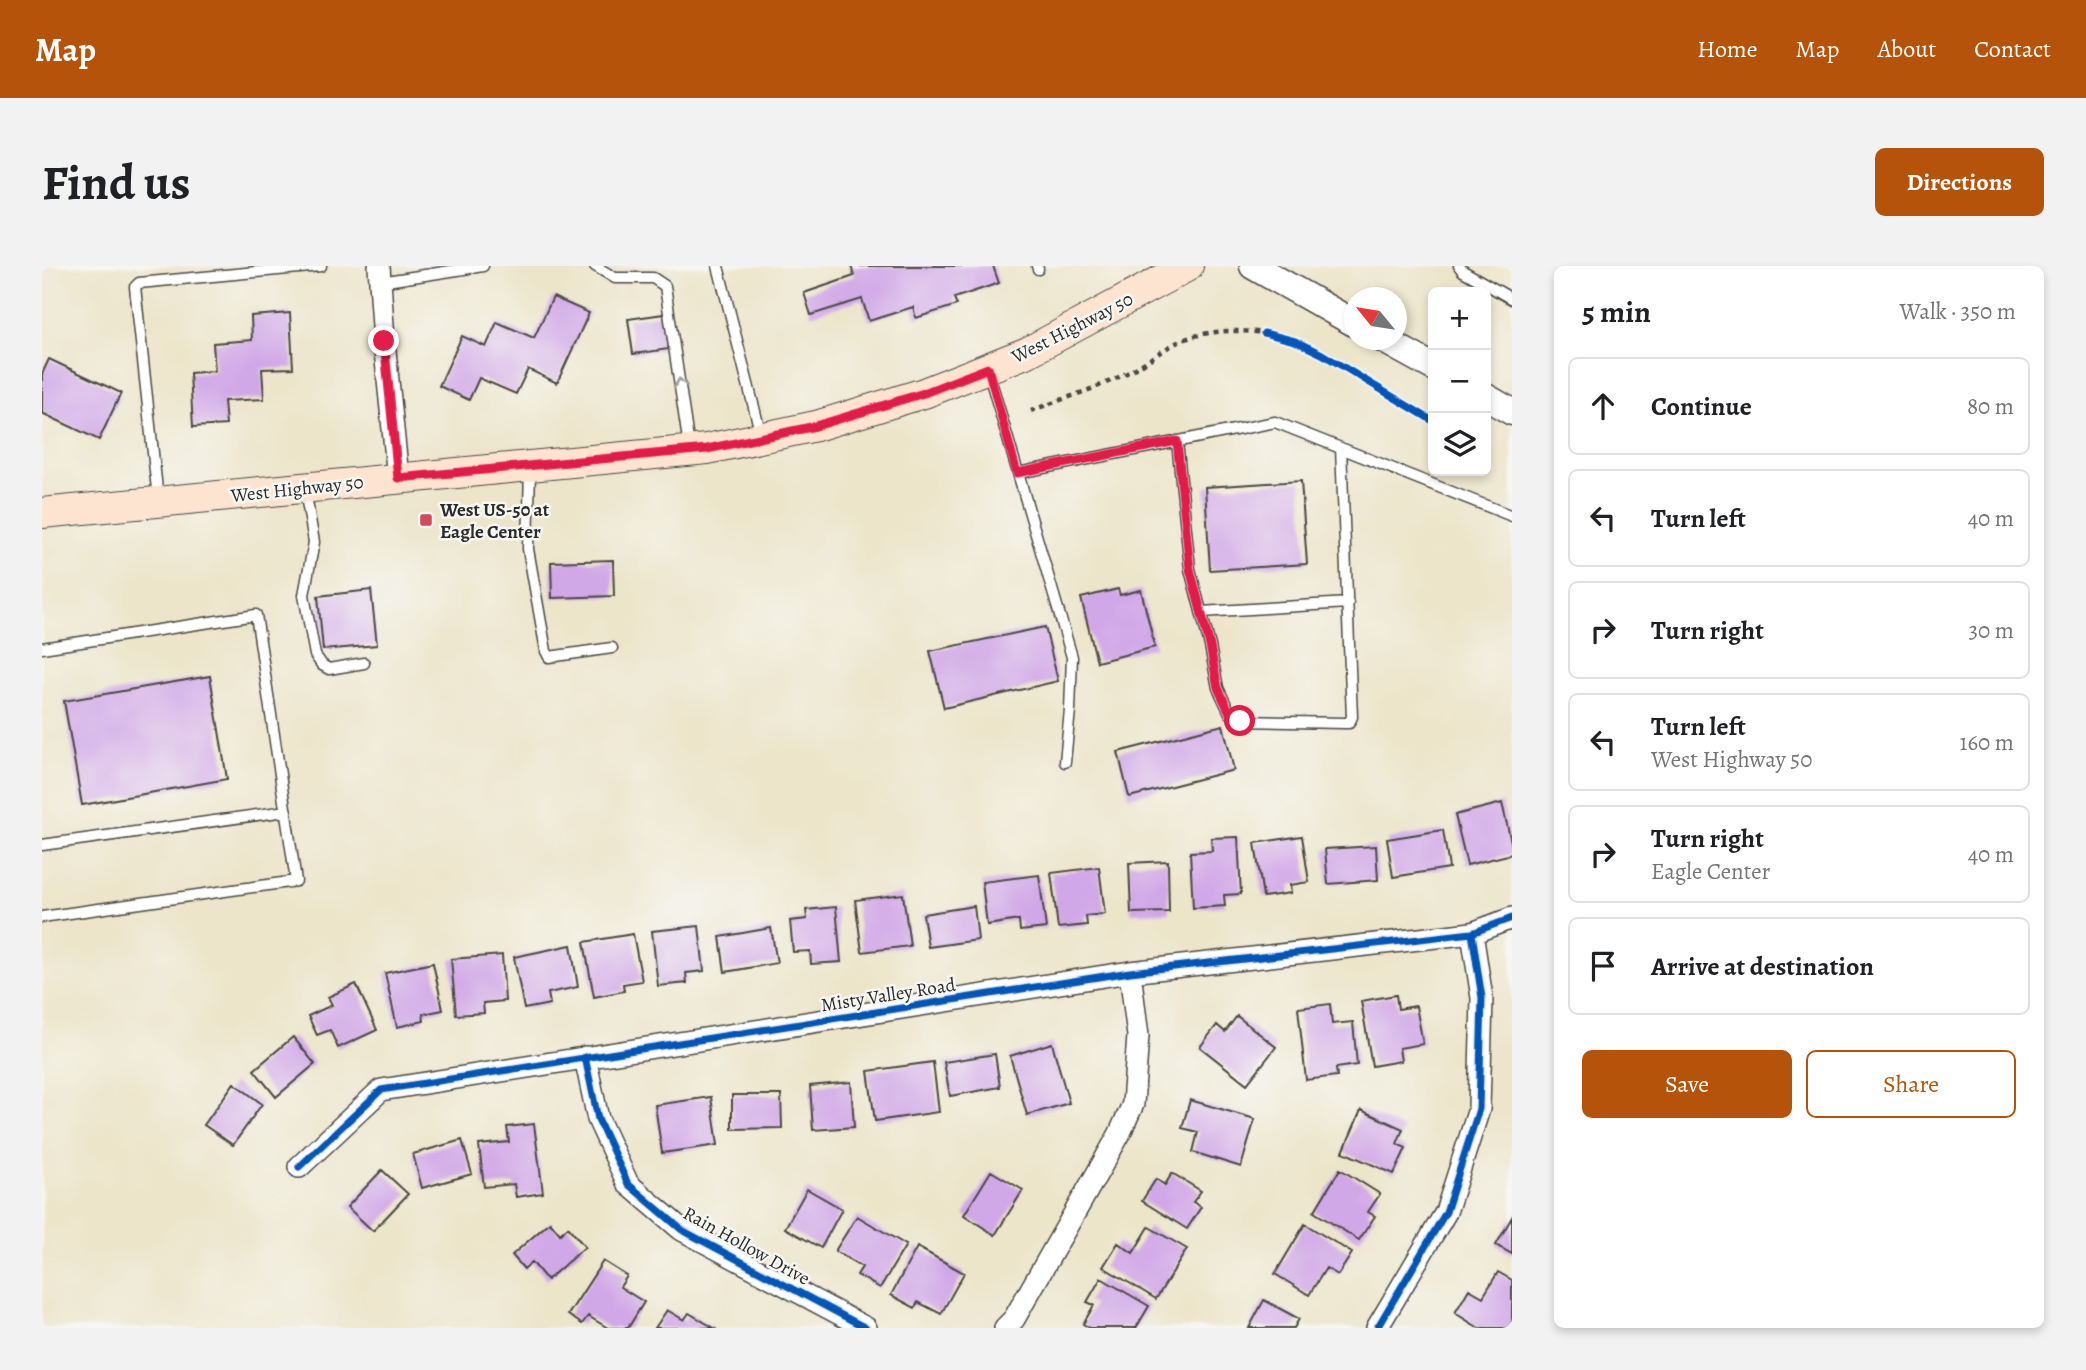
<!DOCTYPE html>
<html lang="en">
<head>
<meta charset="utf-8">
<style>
	body { margin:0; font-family:Alegreya,serif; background:#f2f2f2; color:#202124 }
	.controls { position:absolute; right:21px; top:21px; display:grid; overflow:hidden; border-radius:10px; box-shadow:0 4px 10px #0003 }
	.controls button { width:63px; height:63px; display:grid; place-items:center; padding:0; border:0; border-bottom:2px solid #e0e0e0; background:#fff; color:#202124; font:35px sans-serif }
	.compass { position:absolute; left:1302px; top:21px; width:63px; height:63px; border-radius:50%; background:#fff; box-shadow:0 4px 10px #0003; rotate:300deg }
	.stop { position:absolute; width:21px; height:21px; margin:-16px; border:5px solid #e11d48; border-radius:50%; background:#fff }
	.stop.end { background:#e11d48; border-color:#fff; box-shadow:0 2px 7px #0008 }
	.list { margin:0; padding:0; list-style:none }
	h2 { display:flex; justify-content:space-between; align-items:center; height:91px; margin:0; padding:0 28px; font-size:30px }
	h2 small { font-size:23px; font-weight:400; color:#757577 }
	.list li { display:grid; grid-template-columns:46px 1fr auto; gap:21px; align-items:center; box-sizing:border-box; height:98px; margin:0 14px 14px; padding:0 14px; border:2px solid #e0e0e0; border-radius:10px }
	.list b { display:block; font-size:26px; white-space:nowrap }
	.list p { margin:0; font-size:23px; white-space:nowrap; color:#757577 }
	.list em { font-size:23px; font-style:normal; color:#757577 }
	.actions { display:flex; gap:14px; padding:21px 28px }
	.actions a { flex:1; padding:16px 0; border:2px solid #b45309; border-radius:10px; text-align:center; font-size:24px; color:#b45309 }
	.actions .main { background:#b45309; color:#fff }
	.icon { flex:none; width:38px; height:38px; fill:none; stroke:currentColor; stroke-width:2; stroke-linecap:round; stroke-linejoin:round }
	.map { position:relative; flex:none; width:1470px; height:1062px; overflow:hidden; border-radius:10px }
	header { display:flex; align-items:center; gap:42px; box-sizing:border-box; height:98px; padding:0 35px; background:#b45309; color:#fff }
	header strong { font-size:33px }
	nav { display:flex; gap:38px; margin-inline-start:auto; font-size:24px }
	.intro { display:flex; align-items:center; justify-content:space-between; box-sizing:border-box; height:168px; padding:0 42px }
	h1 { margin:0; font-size:49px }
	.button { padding:18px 32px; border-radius:10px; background:#b45309; color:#fff; font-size:24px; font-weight:700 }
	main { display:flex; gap:42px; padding:0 42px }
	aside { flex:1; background:#fff; border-radius:10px; box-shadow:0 4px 10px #0003 }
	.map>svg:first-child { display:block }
	.building { fill:#d1a8e7 }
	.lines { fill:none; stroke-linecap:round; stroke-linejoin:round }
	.service-casing { stroke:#484743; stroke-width:13 }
	.minor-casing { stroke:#484743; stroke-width:24 }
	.tertiary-casing { stroke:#484743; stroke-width:29 }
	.secondary-casing { stroke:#484743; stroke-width:32 }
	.path { stroke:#484743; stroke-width:4.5; stroke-dasharray:5 5; stroke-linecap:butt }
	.service { stroke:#fff; stroke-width:10 }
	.minor { stroke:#fff; stroke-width:21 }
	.tertiary { stroke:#fff; stroke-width:26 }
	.secondary { stroke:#fde4d0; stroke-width:30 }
	.cycleway-casing { stroke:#f6f6f2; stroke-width:11 }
	.cycleway { stroke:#0057b8; stroke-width:7 }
	.oneway { stroke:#a0a0a0 }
	.route { stroke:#e11d48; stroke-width:9 }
	.poi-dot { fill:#d1495b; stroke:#f6f6f2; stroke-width:2.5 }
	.labels { text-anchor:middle; stroke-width:5; stroke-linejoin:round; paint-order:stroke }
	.street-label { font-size:19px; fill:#2b2b2b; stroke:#f6f6f2 }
	.poi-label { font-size:19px; font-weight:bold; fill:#2b2b2b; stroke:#f6f6f2; text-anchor:start }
</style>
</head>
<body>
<header>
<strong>Map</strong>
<nav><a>Home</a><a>Map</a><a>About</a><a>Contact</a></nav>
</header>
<div class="intro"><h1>Find us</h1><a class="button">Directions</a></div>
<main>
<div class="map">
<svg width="1470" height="1062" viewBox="0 0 1470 1062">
	<rect width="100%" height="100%" fill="#f6f6f2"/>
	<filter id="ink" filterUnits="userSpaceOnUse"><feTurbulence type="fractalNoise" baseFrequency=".0143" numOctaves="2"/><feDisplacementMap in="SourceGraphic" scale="14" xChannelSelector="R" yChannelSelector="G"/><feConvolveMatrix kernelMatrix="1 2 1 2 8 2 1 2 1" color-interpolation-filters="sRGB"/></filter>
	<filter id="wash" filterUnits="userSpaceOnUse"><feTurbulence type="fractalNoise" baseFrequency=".00686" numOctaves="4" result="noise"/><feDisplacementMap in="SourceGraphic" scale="28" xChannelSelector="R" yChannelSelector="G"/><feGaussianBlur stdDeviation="1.57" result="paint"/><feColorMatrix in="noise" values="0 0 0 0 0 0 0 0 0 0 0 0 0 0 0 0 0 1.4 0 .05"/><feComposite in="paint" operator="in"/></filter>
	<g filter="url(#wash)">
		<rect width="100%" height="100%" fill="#ede5ca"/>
		<g id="blocks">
			<path class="building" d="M809,0H951L957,17L912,32L915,39L874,52L871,41L827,55L820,33L769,49L762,27L812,10Z
				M511,31L547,47L515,117L486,103L474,128L437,112L427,134L397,120L420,70L444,81L455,56L492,72Z
				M248,47L251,102L220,103L222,133L182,135L184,159L151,161L148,107L173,105L171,77L210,74L209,50Z
				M622,48L627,83L591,88L586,53Z
				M7,93L79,127L57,174L0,147V108Z
				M1259,215L1265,298L1168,304L1163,221Z
				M571,294L572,330L510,332L509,296Z
				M1076,323L1078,329L1099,324L1113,381L1055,396L1039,332Z
				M329,324L335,379L281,384L276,330Z
				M1003,361L1016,415L902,442L888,385Z
				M168,410L185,513L40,539L22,435Z
				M1181,459L1192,504L1087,531L1076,486Z
				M1460,537L1470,580V588L1425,599L1413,549Z
				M1401,564L1407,602L1351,611L1345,573Z
				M1260,570L1267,616L1248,619L1249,627L1221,631L1213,577Z
				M1196,571L1199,628L1182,629L1183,640L1151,642L1148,586L1170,585L1169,572Z
				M1334,580L1336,614L1286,618L1283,583Z
				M1126,595L1127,646L1089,647L1087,597Z
				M1057,601L1063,648L1044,650L1045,659L1016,662L1009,607Z
				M997,609L1004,662L978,665L977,654L945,659L940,616Z
				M861,628L868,680L820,686L813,634Z
				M932,640L936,674L886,681L881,648Z
				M794,641L799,696L769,698L768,685L751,686L748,655L765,653L764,644Z
				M657,660L662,705L644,707L645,717L616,720L610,665Z
				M729,662L735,697L683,706L678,671Z
				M591,668L600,715L581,718L582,725L552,731L542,676Z
				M529,679L536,721L506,727L508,738L482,743L472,691Z
				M460,689L463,735L441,737L442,747L414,749L409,693Z
				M391,697L401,744L381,748L382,755L355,761L343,707Z
				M314,718L335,764L296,782L288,764L275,769L266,750L290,739L286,731Z
				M1354,729L1356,743L1374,740L1381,778L1357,782L1359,795L1330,800L1319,735Z
				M1288,738L1290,758L1311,756L1315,799L1294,802L1295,810L1264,814L1256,742Z
				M1195,750L1234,781L1205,818L1158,781L1175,759L1183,766Z
				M251,771L273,798L234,831L212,804Z
				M1010,777L1027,837L985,849L968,790Z
				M953,788L958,821L908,830L902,796Z
				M891,796L897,846L833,855L826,805Z
				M809,816L812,861L771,864L768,820Z
				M192,817L220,838L191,879L162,859Z
				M690,829H739L740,862L690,863Z
				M669,831L676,879L620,887L613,839Z
				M1148,834L1213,853L1199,901L1151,886L1156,866L1140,862Z
				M1319,844L1361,863L1355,878L1364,882L1352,908L1301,886Z
				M492,858L501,927L474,931L472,918L442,921L437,879L467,876L465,861Z
				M420,874L430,908L380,922L371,888Z
				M1298,903L1338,928L1326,946L1333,950L1317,974L1272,946Z
				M340,904L366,928L331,965L305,941Z
				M949,905L981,924L953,969L922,949Z
				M1130,907L1159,925L1151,936L1159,941L1145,963L1100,935L1114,913L1123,919Z
				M765,923L800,943L779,982L743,962Z
				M815,950L864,979L838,1022L815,1009L820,1001L793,985Z
				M1470,951V988L1454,979Z
				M508,956L518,968L526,961L543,981L505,1014L490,996L482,1003L470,989Z
				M1263,958L1310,987L1296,1009L1284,1002L1267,1029L1233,1008Z
				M1107,961L1145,983L1114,1033L1061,1001L1076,977L1091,987Z
				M875,981L922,1007L899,1048L876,1036L873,1042L849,1029Z
				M561,995L585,1010L578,1021L602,1036L586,1062H566L546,1050L540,1058L526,1049Z
				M1456,1006L1470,1014V1062H1437L1413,1047L1427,1023L1441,1031Z
				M1059,1012L1107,1040L1094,1062H1048L1041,1058L1052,1039L1045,1036Z
				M1222,1034L1257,1053L1252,1062H1207Z
				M625,1044L642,1054L647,1047L672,1062H613Z"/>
		</g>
	</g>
	<g filter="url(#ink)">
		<use href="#blocks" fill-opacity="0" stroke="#484743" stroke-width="2"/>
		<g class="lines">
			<defs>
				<path id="service" d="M553,0L573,12H611L623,20L647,181
					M676,0L719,169
					M995,0L996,3
					M1417,0L1421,5L1470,33
					M338,16L441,0
					M946,105L1030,391L1028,444L1023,496
					M1135,175L1148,303L1168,380L1176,422L1188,447L1198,455L1302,457H1307L1310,451L1299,182
					M488,202L486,283L504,385L507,391L570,382
					M976,207L1233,156L1470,250
					M263,224L272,276L262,329L273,389L280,399L287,403L322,397
					M116,233L93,21L97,17L279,0
					M1159,346L1306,337
					M0,382L214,349L254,615L0,651
					M0,579L244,545"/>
				<path id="minor" d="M337,0L342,75L356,212
					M543,791L556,853L586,918L640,964L824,1062
					M257,901L339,824L1088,706L1430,667L1470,652
					M963,1062L972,1053L1077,869L1091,838L1096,770L1088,706
					M1335,1062L1404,946L1437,843L1440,732L1430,667"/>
				<path id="tertiary" d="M1211,0L1312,57
					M1342,74L1391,101
					M1444,131L1470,146"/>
				<path id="secondary" d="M0,247L665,183L774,160L882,127L986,86L1146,0"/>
			</defs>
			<use href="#service" class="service-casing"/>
			<use href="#minor" class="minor-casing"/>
			<use href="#tertiary" class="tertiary-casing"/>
			<use href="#secondary" class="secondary-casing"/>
			<path class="path" d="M989,145C1019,133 1052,124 1081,109C1099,100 1114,88 1132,78C1160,64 1192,63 1222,67"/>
			<use href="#service" class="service"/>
			<use href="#minor" class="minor"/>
			<use href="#tertiary" class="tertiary"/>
			<use href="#secondary" class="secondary"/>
			<defs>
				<path id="cycleway" d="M1222,67L1253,75L1280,88L1391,155
					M543,791L556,853L586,918L640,964L824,1062
					M257,901L339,824L1088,706L1430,667L1470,652
					M1335,1062L1404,946L1437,843L1440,732L1430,667"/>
			</defs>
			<use href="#cycleway" class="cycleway-casing"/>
			<use href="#cycleway" class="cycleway"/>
		</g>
		<defs><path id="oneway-chevron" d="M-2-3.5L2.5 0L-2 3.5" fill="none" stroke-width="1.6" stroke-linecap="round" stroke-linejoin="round" transform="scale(1.75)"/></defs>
		<use class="oneway" href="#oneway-chevron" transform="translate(638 117) rotate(-99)"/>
	</g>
	<g class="lines" filter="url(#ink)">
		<path class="route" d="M342,75L356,212L665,183L774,160L882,127L946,102L975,207L1135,175L1148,303L1168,380L1176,422L1188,447L1198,455"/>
	</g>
	<rect class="poi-dot" x="377" y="247" width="14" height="14" rx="3.5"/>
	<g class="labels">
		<g class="street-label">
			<text transform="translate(1030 61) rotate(-27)" y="7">West Highway 50</text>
			<text transform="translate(255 222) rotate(-6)" y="7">West Highway 50</text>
			<text transform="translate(846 728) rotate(-9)" y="7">Misty Valley Road</text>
			<text transform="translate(705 979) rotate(29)" y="7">Rain Hollow Drive</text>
		</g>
		<g class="poi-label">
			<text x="398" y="250">West US-50 at<tspan x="398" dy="22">Eagle Center</tspan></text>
		</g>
	</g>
</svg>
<div class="controls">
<button>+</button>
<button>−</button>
<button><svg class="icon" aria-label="layers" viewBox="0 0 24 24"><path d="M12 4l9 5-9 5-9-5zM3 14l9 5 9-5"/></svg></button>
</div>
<svg class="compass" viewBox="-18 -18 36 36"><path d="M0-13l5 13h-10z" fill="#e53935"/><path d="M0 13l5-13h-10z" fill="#757577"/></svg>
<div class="stop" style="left:1198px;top:455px"></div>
<div class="stop end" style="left:342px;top:75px"></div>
</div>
<aside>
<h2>5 min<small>Walk · 350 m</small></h2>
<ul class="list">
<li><svg class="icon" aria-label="ahead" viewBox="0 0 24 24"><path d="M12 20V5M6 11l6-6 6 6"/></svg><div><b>Continue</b></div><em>80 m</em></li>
<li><svg class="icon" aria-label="left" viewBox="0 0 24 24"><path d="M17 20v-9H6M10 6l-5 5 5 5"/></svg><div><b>Turn left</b></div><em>40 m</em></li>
<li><svg class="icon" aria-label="right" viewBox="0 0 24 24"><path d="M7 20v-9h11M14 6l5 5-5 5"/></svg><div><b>Turn right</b></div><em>30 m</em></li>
<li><svg class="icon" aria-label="left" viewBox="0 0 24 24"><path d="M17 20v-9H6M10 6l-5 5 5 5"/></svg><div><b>Turn left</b><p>West Highway 50</p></div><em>160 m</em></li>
<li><svg class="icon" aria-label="right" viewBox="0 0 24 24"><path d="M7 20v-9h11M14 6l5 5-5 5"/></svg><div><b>Turn right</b><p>Eagle Center</p></div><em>40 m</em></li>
<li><svg class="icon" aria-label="arrive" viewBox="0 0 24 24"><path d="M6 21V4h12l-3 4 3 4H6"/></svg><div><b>Arrive at destination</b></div></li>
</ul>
<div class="actions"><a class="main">Save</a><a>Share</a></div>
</aside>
</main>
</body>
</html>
